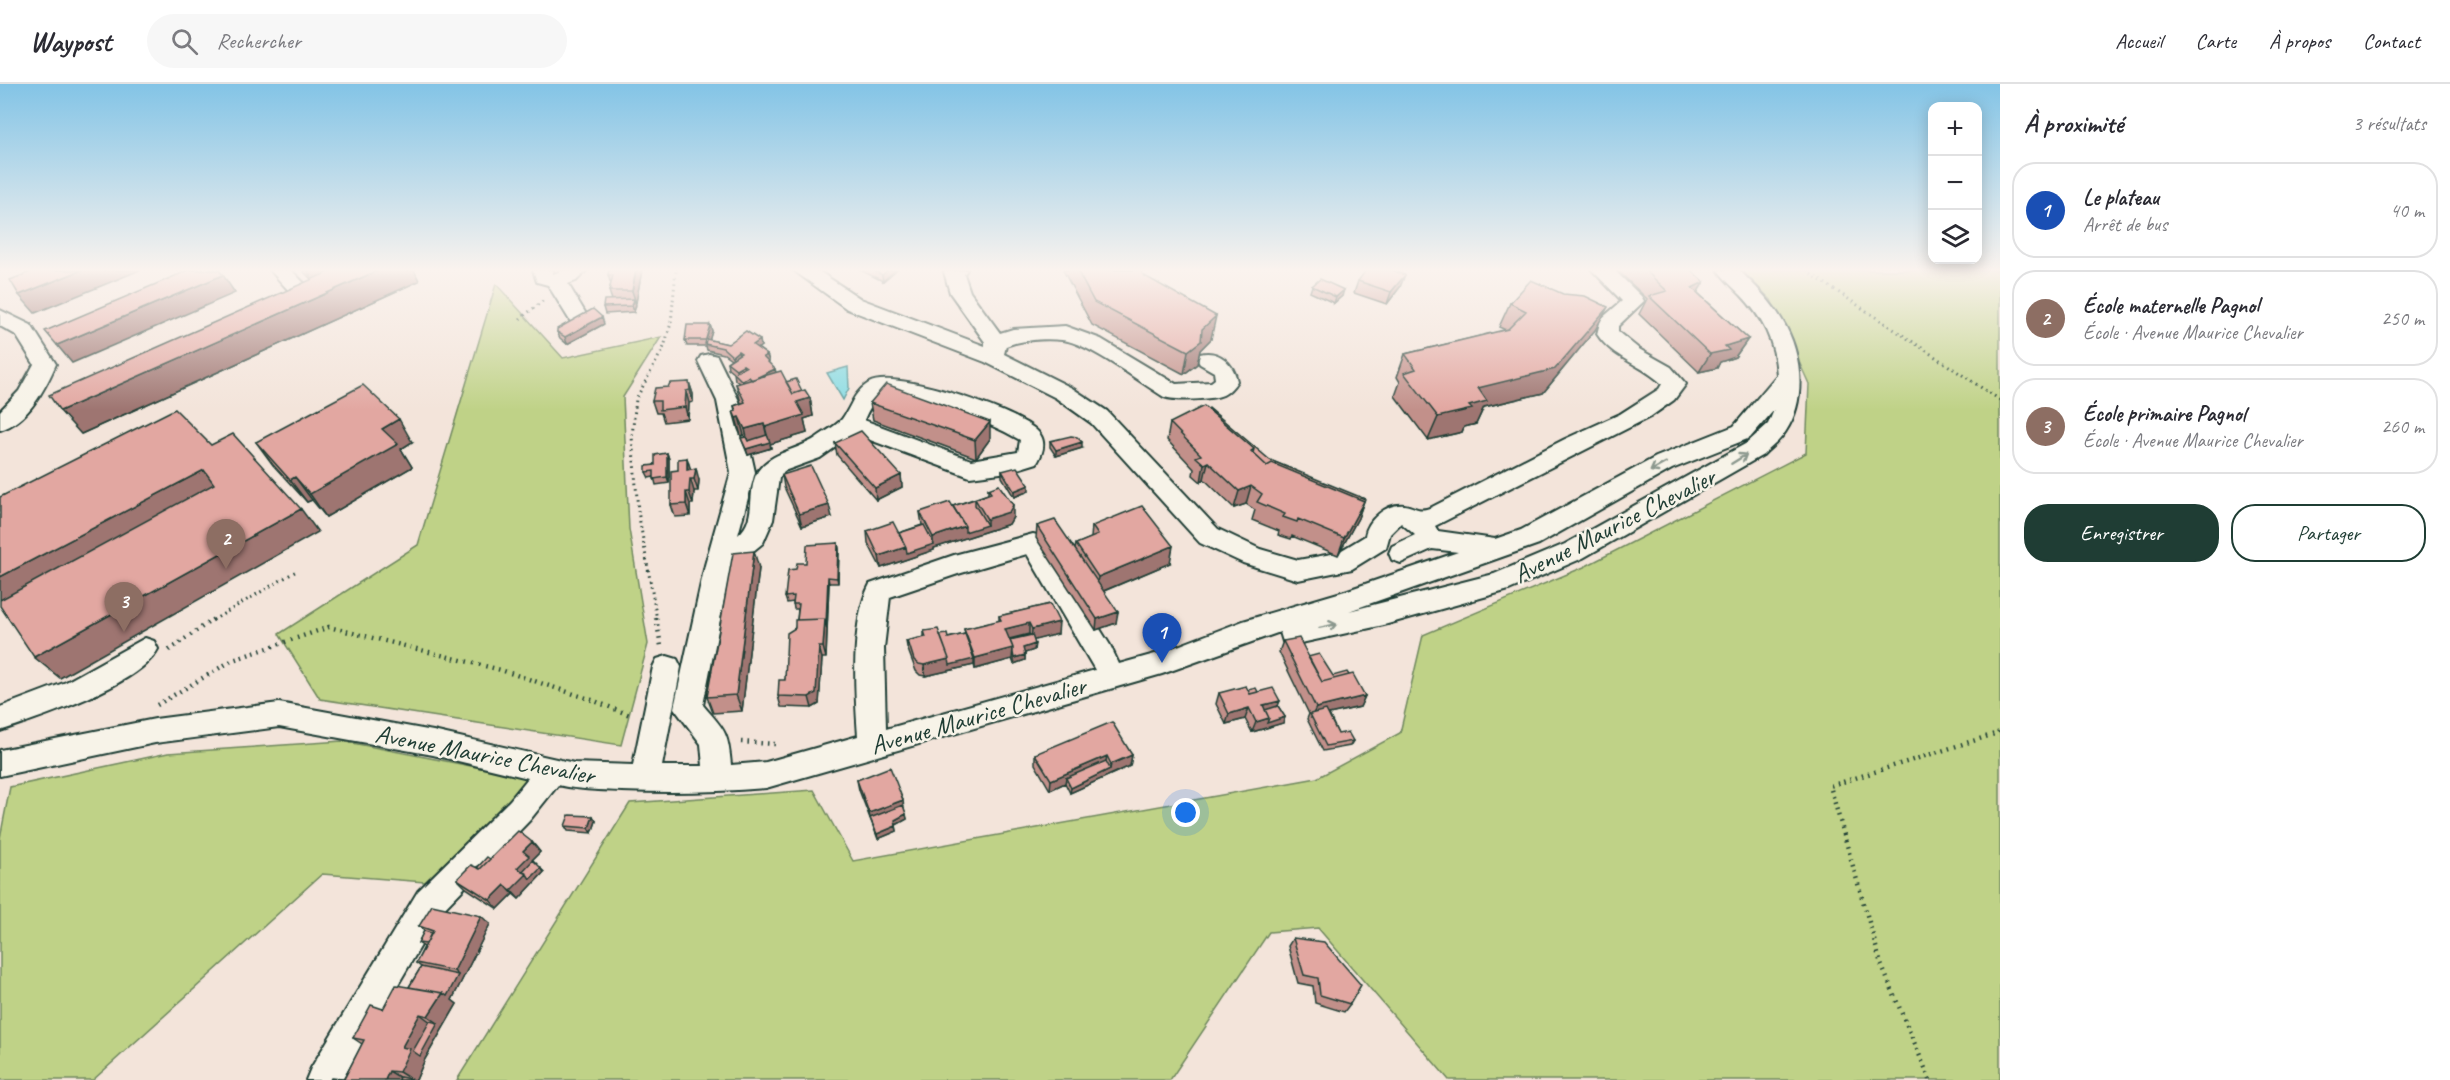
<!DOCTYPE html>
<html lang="fr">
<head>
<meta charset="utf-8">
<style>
	body { margin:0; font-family:Caveat,sans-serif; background:#f7f7f7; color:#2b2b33 }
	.controls { position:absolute; right:18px; top:18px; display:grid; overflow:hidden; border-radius:12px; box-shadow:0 3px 15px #0003 }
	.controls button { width:54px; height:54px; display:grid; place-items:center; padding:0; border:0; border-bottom:2px solid #e1e1e2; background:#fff; color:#2b2b33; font:30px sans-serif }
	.you { position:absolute; left:1186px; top:729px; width:21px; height:21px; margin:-15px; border:4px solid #fff; border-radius:50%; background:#1a73e8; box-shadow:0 0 0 9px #1a73e833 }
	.badge { display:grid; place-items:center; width:39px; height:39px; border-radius:50%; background:#1f3d34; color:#fff; font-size:20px; font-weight:700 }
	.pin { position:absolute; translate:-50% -50px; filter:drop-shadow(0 2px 3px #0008) }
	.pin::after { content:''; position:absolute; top:32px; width:21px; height:18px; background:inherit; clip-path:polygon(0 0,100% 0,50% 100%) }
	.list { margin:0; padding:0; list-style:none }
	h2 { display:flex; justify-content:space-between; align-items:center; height:78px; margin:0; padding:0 24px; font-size:26px }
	h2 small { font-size:20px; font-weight:400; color:#7c7c81 }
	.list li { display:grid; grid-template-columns:39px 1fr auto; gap:18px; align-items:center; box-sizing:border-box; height:96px; margin:0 12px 12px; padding:0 12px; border:2px solid #e1e1e2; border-radius:24px }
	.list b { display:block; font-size:22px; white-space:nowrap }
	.list p { margin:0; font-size:20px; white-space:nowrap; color:#7c7c81 }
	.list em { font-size:20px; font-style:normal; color:#7c7c81 }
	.actions { display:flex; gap:12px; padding:18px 24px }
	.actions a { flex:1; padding:14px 0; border:2px solid #1f3d34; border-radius:24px; text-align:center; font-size:21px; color:#1f3d34 }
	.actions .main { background:#1f3d34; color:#fff }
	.icon { flex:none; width:33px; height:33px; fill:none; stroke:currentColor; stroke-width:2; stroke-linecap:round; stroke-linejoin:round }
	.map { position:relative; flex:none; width:2000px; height:996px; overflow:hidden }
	header { display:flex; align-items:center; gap:36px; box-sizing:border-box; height:84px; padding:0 30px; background:#fff; border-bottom:2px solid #e1e1e2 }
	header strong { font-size:28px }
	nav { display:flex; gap:33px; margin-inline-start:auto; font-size:21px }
	.search { width:420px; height:54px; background:#f7f7f7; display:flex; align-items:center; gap:15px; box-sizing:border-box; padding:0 21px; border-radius:33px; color:#7c7c81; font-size:22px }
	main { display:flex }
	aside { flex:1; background:#fff }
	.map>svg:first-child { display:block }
	.green { fill:#bfd287; stroke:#6f885e; stroke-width:1.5 }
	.water { fill:#8bdce3; stroke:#609c9d; stroke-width:1.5 }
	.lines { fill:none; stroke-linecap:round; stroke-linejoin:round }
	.minor-casing { stroke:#1f3d34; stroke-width:4 }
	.path-far1 { stroke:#1f3d34; stroke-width:3; stroke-dasharray:1.5 4; stroke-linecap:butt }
	.path { stroke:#1f3d34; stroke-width:4.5; stroke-dasharray:1.5 5; stroke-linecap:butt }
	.minor { fill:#f7f3e8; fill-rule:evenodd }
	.wall { fill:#c2908a; stroke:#1f3d34; stroke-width:1.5; fill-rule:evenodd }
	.shaded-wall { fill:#9e7571; stroke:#1f3d34; stroke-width:1.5 }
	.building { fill:#e2a7a1; stroke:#1f3d34; stroke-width:1.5 }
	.oneway { stroke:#8b988e }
	.labels { text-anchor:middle; stroke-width:5; stroke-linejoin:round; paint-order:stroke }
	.street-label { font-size:26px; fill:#1f3d34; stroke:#f7f3e8 }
</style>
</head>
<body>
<header>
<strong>Waypost</strong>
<div class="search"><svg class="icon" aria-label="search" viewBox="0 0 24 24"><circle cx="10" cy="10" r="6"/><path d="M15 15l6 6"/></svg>Rechercher</div>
<nav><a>Accueil</a><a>Carte</a><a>À propos</a><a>Contact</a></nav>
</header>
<main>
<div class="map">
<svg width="2000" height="996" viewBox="0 0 2000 996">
	<rect width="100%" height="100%" fill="#f3e4da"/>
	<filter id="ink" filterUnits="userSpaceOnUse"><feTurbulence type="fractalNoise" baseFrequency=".0167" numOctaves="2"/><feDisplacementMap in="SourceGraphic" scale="12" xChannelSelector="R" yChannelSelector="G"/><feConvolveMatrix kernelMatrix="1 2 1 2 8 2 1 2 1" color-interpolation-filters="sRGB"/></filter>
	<g filter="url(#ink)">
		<path class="green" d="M1741,186H2000V996H1449L1318,844L1269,848L1170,996H457L630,719L814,706L853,777L1317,694L1400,649L1423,551L1584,483L1806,369L1809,300L1771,216Z
			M496,200L563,274L661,253L623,313L629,445L648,560L621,661L320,615L279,550L418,461Z
			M342,657L533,694L425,798L322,790L93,996H0V754L10,703L168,669Z"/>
		<path class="water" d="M848,283L849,304L843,316L827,289Z"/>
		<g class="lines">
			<defs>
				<path id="minor" d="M270,186H291L309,204L347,186H374L371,190L306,219L299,218Z
					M533,186H553V190L564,186H587L576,197L568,200L589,235L586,240L579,242L572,240L548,201L537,198Z
					M793,186H817L861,215L985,262V258L950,209L944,188L967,186L964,190L970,208L1000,249L1013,245L1065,242L1101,255L1176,300L1211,298L1215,295L1214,288L1200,280L1197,275L1200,270C1219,265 1234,280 1237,297C1234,302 1229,308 1223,311C1212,316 1176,317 1164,313C1141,299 1087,258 1062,256C1045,254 1021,256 1006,262L1004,270L1072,304L1107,327L1218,445L1260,465L1298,476L1337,469L1365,452C1367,436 1387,419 1404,421C1417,423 1418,429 1432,423L1565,355L1620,330L1659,305L1662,300C1643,281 1612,274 1597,250L1601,235L1622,217L1592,186H1614L1641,212L1644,217L1618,242V248L1639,265L1671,283L1686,300L1674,316L1650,333L1435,442L1438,447L1495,455L1521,446L1656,373L1734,342L1777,291C1775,258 1763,234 1741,211C1733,203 1724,195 1718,186H1739C1755,202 1771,217 1782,236C1802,268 1807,315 1786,347C1780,357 1771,363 1763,371L1583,474L1509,506L1384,541L1292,561L1283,558L1280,548L1162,590L766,704C718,708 670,709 622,707C600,706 579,706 558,701L530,736L440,829L342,996H306L311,984L418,807L510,716L528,694L433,671L279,643L155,659L0,692V666L155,635L279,619L433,647L574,679L633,681L653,583L657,575L667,572L677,575L681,583L662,682H703L701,660L674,624L705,481L731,388L717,317L698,277L701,272L709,270L717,272L739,317L755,388L738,451C758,435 746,406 758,387C771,368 798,366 816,354C824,348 836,342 842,335C853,320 852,310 869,299C892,285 989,320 1013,332C1036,344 1053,352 1037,379L1008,388L970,393L854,350L820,374L784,387L779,394L773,436L766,452L763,459L730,486L703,621C724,646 728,646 731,681L766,678L858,652C855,610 850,537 870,500L954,471L1033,450L1042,452L1110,561L1119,580L1162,568L1243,537L1345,507L1458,468L1432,465L1401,479L1392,476L1389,469L1392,462L1415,451L1401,439L1390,450L1386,464L1352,485L1298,496L1243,479L1200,459L1091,339L1056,314L985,278L847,225ZM893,309C938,321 980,333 1020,356L1018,368L971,376L864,336C870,322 876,311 893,309ZM1774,326L1768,340L1747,359L1565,460L1494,490L1349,527L1539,460L1672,385L1750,354ZM1027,470L1095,586L886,645L884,564L890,513L958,490Z
					M0,226L31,241L56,280C45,305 28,338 0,346V327L19,307L34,280L16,251L0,242Z
					M145,554L154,557L158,565C141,600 37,635 0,647V623L66,598Z"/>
			</defs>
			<use href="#minor" class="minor-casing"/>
			<path class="path-far1" d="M1807,186L1811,190L1817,186
				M1811,190L2000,316
				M520,235L544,216
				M213,536L298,486
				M657,536L638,427L632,352L636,315L664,263L671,239L676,186"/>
			<path class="path" d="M656,534L661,562
				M169,566L215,534
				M157,621L233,576L329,543L501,586L592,616L632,632
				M741,658L775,660
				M1930,996L1881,880L1830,702L1998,649L2000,646"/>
			<use href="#minor" class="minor"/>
		</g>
		<path class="wall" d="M302,186H414L419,197L81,350L312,196Z
			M609,186H642L634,228L605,230L603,223L612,216L609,207L611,200L608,191Z
			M860,186H896L883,197Z
			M1063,186H1140L1143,191L1211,255L1200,266L1197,280L1184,290L1092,241Z
			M1617,186H1691L1697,208L1748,255L1735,273L1720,278L1717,284L1699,288L1639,230L1647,215Z
			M1358,197L1400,203L1387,220L1354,209Z
			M1312,202L1342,212L1334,219L1310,208Z
			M1510,219L1595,246L1543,309L1484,323L1476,340L1464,343L1462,348L1428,356L1395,312L1400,298L1397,293L1405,270L1506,246L1499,243Z
			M604,240L567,260L560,254L557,248Z
			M710,241L712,247L709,256L728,260L761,262L758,264L767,271L769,277L768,278L776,289L786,298L802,307L810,314L813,332L804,335L807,349L770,360L771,364L748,371L741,354L745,353L744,351L741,352L738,345L733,327H735L734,322L741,319L736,300L739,299L735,296L734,289L728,284L727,278L731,275L724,270L707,266L706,262H687L685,256Z
			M689,298L693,310V318L689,319L688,335L664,338L661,329H656L652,317L668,303Z
			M870,319L990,355L976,374L873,336Z
			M1170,339L1270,376L1364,417L1358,434L1338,471L1292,452L1291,455L1278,451L1279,447L1252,436L1255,426L1246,420L1234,424L1204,395L1201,398L1193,391L1194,385L1167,356Z
			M1050,357L1082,364L1056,372L1050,363Z
			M256,358H412L401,365L412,383L326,433L312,416L307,418L273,381Z
			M835,359L901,391L902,403L876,416L837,371Z
			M667,369L669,375V399L656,401L654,393L649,394L646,388Z
			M687,374L690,385L699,396L698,407H694L693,420H690V432L675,433L671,421L678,386Z
			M1002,387L1029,407L1014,413L1002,393Z
			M782,391L832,433L802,442L784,403Z
			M988,405L1013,433L1009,440L934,464V466L881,484L868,459L867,447L899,449L922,441L920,428L953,422L988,410Z
			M1037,442L1075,465L1076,460L1091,454L1092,442L1170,479L1104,507L1116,539L1096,546L1036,454Z
			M838,459L839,465L838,499H829L826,574H822L819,620L812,624L781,623L778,612L785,596L795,544L797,536L798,525H794L793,518L787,519L785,513L806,479Z
			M759,484L742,627L713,629L707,613Z
			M1050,520L1058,550L1033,556L1034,566L1025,569V576L1014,580L1012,575L975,585L974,581L925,592L920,591L916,587L907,563L906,557L924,553V547L948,554L965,550L964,545L999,537V532ZM1029,550L1030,551L1010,556L1009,555Z
			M1283,557L1308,573L1333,592L1349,591L1365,612L1360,623L1329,630L1338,650L1353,657L1350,662L1323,667L1307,635L1309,630L1279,568Z
			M1248,606L1258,608L1278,622L1285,633L1283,639L1252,648L1245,635L1226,640L1216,620L1219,609Z
			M1035,670L1132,671L1130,682L1070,709L1065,699L1050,706L1035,680Z
			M857,696L903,721L907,735L896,741L897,747L878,755L859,706Z
			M596,737L592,749L568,747L565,742Z
			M532,758L540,768L532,776L544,788L519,815L513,810L498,825L466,804L457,795L490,775Z
			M490,840L452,916L457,920L425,975L416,996L344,995L362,960L353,954L383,925L409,903L421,883L416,879L424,863L418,859L424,847L419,842Z
			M1293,854L1350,920L1344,928L1315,919L1313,902L1298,899L1288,862Z"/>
		<path class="shaded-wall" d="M82,186H140L35,229L19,211Z
			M307,186H338L313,197Z
			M379,186H414L419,197L81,350L60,327Z
			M636,186H642L636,219L632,207Z
			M888,186H896L883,197L882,191Z
			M223,191L235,209L72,279L57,261Z
			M1405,191L1400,203L1387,220L1391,208Z
			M1704,198L1693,216L1692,204Z
			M1344,206L1342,212L1334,219L1336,213Z
			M634,215L636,221L634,228L632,222Z
			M1608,223L1595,246L1543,309L1484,323L1476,340L1464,343L1462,348L1428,356L1438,333L1478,304Z
			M1216,232L1211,255L1200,266L1197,280L1184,290L1188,267L1202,245Z
			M602,233L604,240L567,260L565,253Z
			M710,241L712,247L708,261L706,255Z
			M1748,255L1735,273L1720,278L1717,284L1699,288L1710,270L1725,262Z
			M760,256L761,262L755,267L753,261Z
			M738,267L740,273L733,278L732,272Z
			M767,271L769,277L764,279L763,273Z
			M743,281L744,287L737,291L736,285Z
			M775,285L777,292L753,296Z
			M689,298L693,310V318L690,306Z
			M686,307L689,319L688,335L685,323Z
			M810,314L813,332L804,335L807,349L770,360L771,364L748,371L746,365L769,358L765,343L797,318Z
			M739,333L744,351L741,352L736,334Z
			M399,335L412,358L401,365L412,383L326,433L310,410L382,345Z
			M990,338V355L976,374L975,356Z
			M764,340L768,357L749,363L745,345Z
			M1082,358V364L1056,372V366Z
			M667,369L669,375V399L667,393Z
			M687,374L691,386V397L694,407L693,420L689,408Z
			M1208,378L1204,395L1201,398L1204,380Z
			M696,384L699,396L698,407L694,395Z
			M204,386L223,409L10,524L0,515V493Z
			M901,391L902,403L876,416L875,404Z
			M295,393L312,416L307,418L290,396Z
			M1029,401V407L1014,413V407Z
			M1251,402L1246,420L1234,424L1239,407Z
			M686,408L690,420V432L686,420Z
			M1364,417L1358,434L1338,471L1344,454Z
			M829,421L832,433L802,442L799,430Z
			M1013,421V433L1009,440L934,464V466L881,484L879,472L906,463L933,460V453L965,442L987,441V435Z
			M301,425L318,448L60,594L34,573Z
			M838,459L839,465L838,499L837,494Z
			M1173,462L1170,479L1096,510L1098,493Z
			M754,467L759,484L742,627L736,611Z
			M828,493L829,499L827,546L826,540Z
			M1118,528L1116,539L1096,546L1097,535Z
			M825,535L827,546L826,574L823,563Z
			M1059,538L1058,550L1031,557L1032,545Z
			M1029,539V550L1005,556V545Z
			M1035,560L1034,566L1022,570L1023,564Z
			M819,563L822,574L819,620L812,624L809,613Z
			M1013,564L1012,575L975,585V574Z
			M1025,571V576L1014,580V574Z
			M949,575H974V581L925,592L924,581Z
			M1365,612L1360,623L1311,634L1316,624Z
			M1280,617L1276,627L1263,631V621Z
			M1249,624L1245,635L1226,640L1229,630Z
			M1285,633L1283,639L1252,648L1256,638L1269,634Z
			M1132,671L1130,682L1070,709L1071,704L1110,685L1111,680Z
			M1107,672L1105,682L1066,694L1065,699L1050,706L1051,696Z
			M903,716L904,726L870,734L869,729Z
			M906,730L907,735L896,741L895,736Z
			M593,732L596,737L592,749L589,744Z
			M896,742L897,747L878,755L877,750Z
			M532,758L540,768L532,776L544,788L519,815L511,806L523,767Z
			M505,801L513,810L498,825L490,816Z
			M481,832L490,840L452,916L457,920L425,975L416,996H412L399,988L402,963L420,930L435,941L438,939L428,932L443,909L458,891L454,887Z
			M389,987L404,996H385Z"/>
		<path class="building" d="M36,186H82L19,211L10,196Z
			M189,186H219L223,191L57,261L45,247Z
			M333,186H379L60,327L49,311Z
			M609,186H636L632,207H609L613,191H608Z
			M879,186H888L882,191L876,188Z
			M1077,186H1140L1143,191L1216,232L1202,245L1201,257L1188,267L1094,218Z
			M1366,186H1392L1405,191L1391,208L1358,197Z
			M1645,186H1691L1704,198L1692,204L1748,255L1725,262L1729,266L1710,270L1649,212L1667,207Z
			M1320,195L1344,206L1336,213L1312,202Z
			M1531,196L1563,210L1585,212L1608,223L1555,285L1478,304L1487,317L1469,322L1472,325L1438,333L1404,289L1416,285L1405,270L1508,245L1526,227L1510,219Z
			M634,215L632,222L603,223L604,216Z
			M593,225L602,233L565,253L557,248V245Z
			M687,241H710L706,255L728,260L746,247L760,256L753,261L767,271L763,273L775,285L756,294L752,296L749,293L742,297L734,289L746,283L743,281L736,285L727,278L741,269L738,267L732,272L723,264L705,260L706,256H685Z
			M781,287L793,310L805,306L810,314L797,318L804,331L765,343L764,340L745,345L739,333L736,334L733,327L736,326L734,322L745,318L736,300Z
			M796,295L802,307L793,310L786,298Z
			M689,298L690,306L686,307L685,323L660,326V317H652L655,304L668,303L670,299Z
			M886,300L990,338L975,356L870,319Z
			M363,301L399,335L382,345L398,360L310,410L295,393L290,396L256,358Z
			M1204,322L1254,365L1251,367L1267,382L1272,379L1364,417L1344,454L1298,435L1297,438L1283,433L1285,430L1257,418L1262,410L1251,402L1239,407L1208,378L1204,380L1196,373L1201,371L1170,339Z
			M1209,324L1270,376L1365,415L1364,417L1272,379L1267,382L1253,369L1254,365L1208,325Z
			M175,325L211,361L233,350L301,425L34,573L0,522V516L214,400L204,386L0,493V413Z
			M861,347L901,391L875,404L835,359Z
			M767,351L770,358L746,365L741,354L746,353L748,357Z
			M1071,352L1077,353L1082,358L1056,366L1050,357Z
			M667,369V393L654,395V387L646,388V382L655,381V371Z
			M687,374V386L696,384L694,395H690L689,408H686V420L671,421V387L678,386V375Z
			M811,382L829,421L799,430L782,391Z
			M1017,383L1029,401L1014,407L1002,387Z
			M999,401L1013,421L1009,428L987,435L975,415L991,409L988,405Z
			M984,412L975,415V421L987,441L965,448V442L953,422Z
			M950,418L965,442L933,453L920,428Z
			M1142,422L1173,462L1098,493L1076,460L1098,451L1092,442Z
			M1055,436L1118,528L1097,535L1037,442Z
			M893,438L906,463L879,472L867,447Z
			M924,441L934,460L907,469L906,463L899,449Z
			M838,459L837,494L828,493L826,540L825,535L797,536L799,520H793L794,512L785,513L788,486L796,485L797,479H806L807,461Z
			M754,467L736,611L707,613L733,469Z
			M1050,520L1059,538L1032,545L1029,539L1005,545L1013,564L975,574L964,545L1001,536L999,532Z
			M825,535L823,563H819L816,609L809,613L778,612L779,596H785L787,549L795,544V536Z
			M938,545L949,575L924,581L919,580L914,576L908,557L926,553L924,547Z
			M947,550L948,554L965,550L974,575L950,581L949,575L940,551Z
			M1032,551L1035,560L1023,564L1025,571L1014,574L1013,569V564L1010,556Z
			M924,553L908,557L909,563L906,557Z
			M1299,554L1322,598L1353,590L1365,612L1316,624L1283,557Z
			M1319,570L1333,592L1347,588L1349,591L1322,598L1308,573Z
			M1246,602L1250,610L1273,604L1280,617L1263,621L1269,634L1256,638L1249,624L1229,630L1219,609Z
			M1256,604L1258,608L1250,610L1248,606Z
			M1278,622L1285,633L1267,639L1269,634L1265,626Z
			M1326,626L1338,650L1348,648L1353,657L1326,662L1310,630Z
			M1112,638L1132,671L1111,680L1107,672L1051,696L1035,670Z
			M1106,677L1110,685L1071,704L1066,694Z
			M890,683L903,716L869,729L857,696Z
			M903,721L906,730L895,736L896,742L877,750L870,734Z
			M569,731L593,732L589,744L565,742Z
			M518,747L532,758L523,767L529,772L517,784L527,790L511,806L505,801L490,816L457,795L471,781L480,785Z
			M487,773L490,775L480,785L477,784Z
			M533,776L541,784L530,795L527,790L522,788Z
			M432,821L481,832L454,887L416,879L433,847L419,842Z
			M424,847L431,849L426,860L418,859Z
			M1293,854L1324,858L1361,901L1350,920L1320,911L1318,894L1304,891Z
			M421,883L458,891L447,912L443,909L409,903Z
			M396,901L443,909L428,932L420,930L402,963L410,965L399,988L389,987L385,996H330L331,994L344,995L364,956L353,954L371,921L383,925Z
			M430,937L438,939L420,972L413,967Z
			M400,993L415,996H399Z"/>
		<defs><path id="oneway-shaft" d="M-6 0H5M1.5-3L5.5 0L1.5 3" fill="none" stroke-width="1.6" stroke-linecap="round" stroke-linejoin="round" transform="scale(1.5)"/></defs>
		<g class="oneway">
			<use href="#oneway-shaft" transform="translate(1739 375) rotate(-32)"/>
			<use href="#oneway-shaft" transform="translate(1658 383) rotate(151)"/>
			<use href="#oneway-shaft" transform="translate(1328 542) rotate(-12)"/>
		</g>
	</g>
	<linearGradient id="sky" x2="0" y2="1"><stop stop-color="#83c4e6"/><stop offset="0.57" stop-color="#faf3ee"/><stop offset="1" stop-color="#faf3ee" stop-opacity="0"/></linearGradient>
	<rect width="2000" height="326" fill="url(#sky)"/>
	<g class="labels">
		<g class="street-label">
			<text transform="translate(1614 441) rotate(-27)" y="9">Avenue Maurice Chevalier</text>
			<text transform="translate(978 631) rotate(-16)" y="9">Avenue Maurice Chevalier</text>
			<text transform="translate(485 670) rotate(11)" y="9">Avenue Maurice Chevalier</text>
		</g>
	</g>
</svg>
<div class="controls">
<button>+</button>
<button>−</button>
<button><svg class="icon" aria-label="layers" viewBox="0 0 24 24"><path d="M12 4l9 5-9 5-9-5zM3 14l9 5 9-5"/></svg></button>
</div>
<div class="you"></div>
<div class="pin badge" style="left:1162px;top:579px;background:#1a4fb4">1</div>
<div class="pin badge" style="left:226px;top:485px;background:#8d6e63">2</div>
<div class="pin badge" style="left:124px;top:548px;background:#8d6e63">3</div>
</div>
<aside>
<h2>À proximité<small>3 résultats</small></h2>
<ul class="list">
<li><span class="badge" style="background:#1a4fb4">1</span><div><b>Le plateau</b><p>Arrêt de bus</p></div><em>40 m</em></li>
<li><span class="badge" style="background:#8d6e63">2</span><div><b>École maternelle Pagnol</b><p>École · Avenue Maurice Chevalier</p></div><em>250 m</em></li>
<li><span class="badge" style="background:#8d6e63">3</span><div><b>École primaire Pagnol</b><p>École · Avenue Maurice Chevalier</p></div><em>260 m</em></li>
</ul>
<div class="actions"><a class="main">Enregistrer</a><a>Partager</a></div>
</aside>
</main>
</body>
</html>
